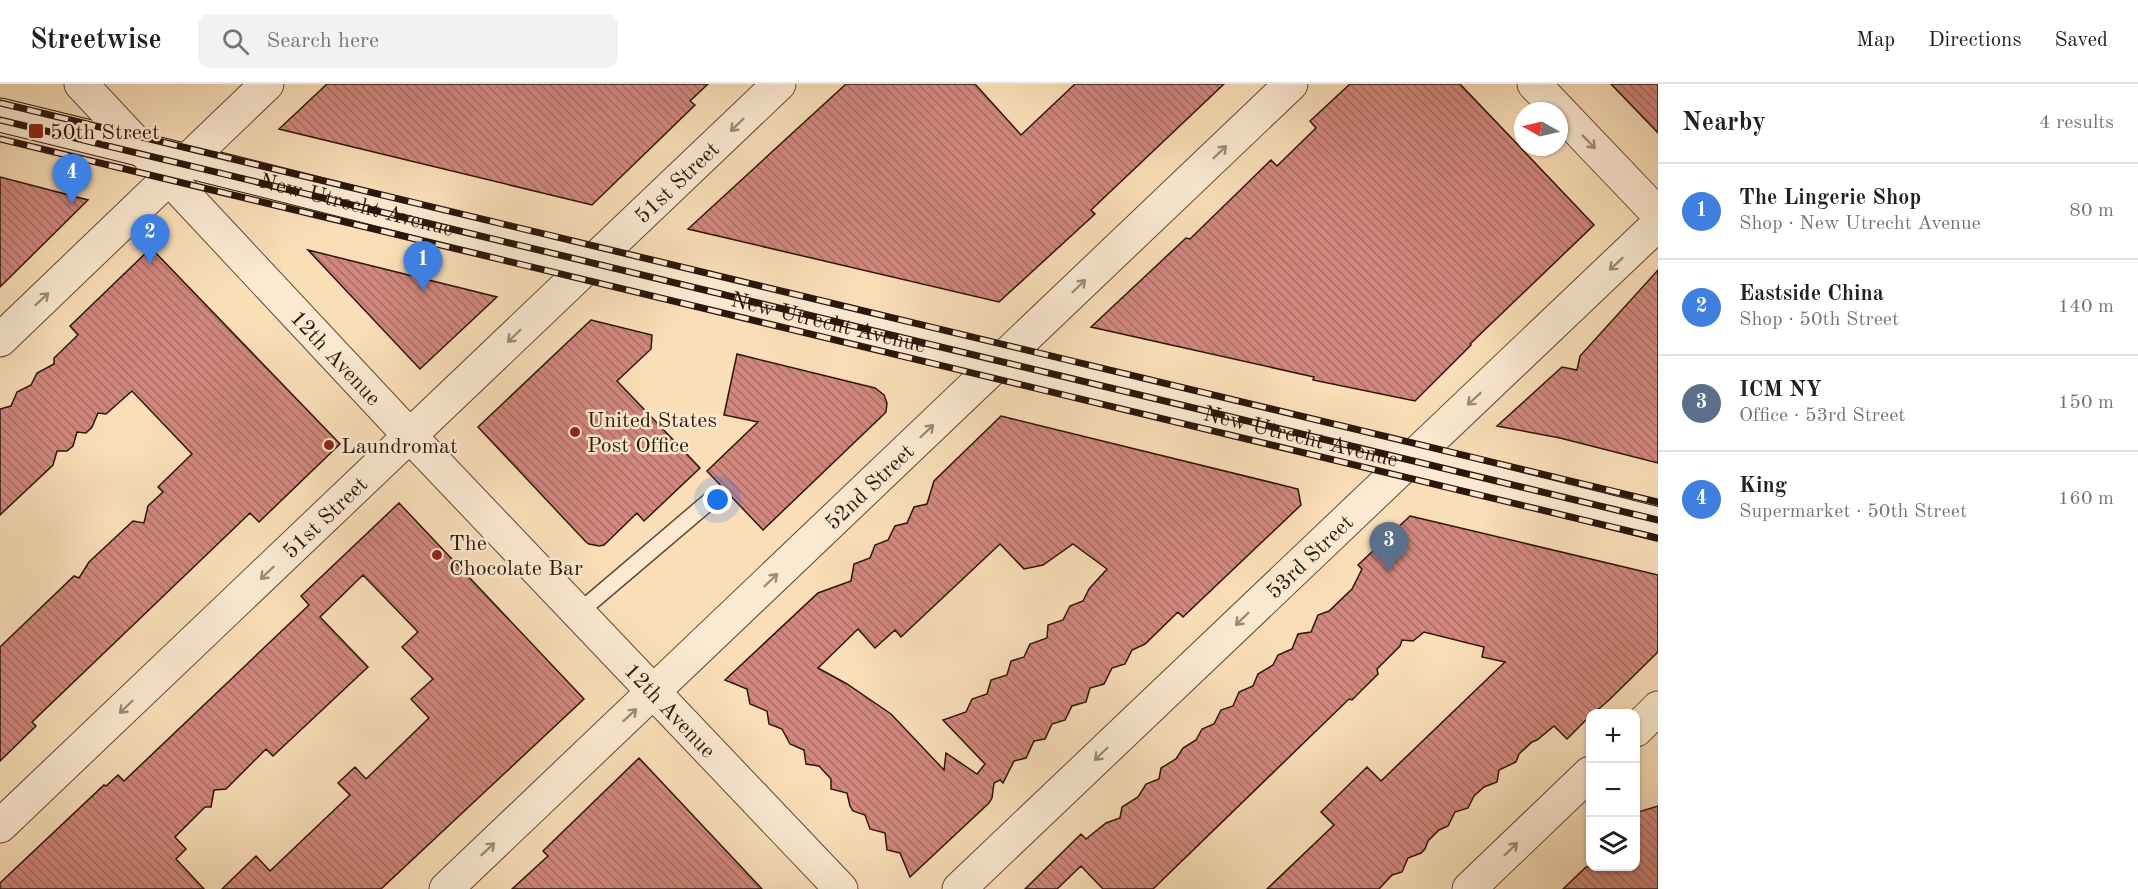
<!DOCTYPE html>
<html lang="en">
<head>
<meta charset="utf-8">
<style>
	body { margin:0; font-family:"Old Standard TT",serif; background:#f2f2f2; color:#202124 }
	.controls { position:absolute; right:18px; bottom:18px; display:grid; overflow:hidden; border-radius:12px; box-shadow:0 2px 4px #0004 }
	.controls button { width:54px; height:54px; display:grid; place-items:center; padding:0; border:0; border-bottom:2px solid #e0e0e0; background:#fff; color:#202124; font:30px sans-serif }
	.compass { position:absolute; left:1514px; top:18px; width:54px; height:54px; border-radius:50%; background:#fff; box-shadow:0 2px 4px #0004; rotate:278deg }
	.you { position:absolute; left:718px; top:416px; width:21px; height:21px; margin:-15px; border:4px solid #fff; border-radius:50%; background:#1a73e8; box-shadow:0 0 0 9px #1a73e833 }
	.badge { display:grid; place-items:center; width:39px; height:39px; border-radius:50%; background:#111827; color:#fff; font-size:20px; font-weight:700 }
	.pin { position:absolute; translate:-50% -50px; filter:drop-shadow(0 2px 3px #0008) }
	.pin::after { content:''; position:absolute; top:32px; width:21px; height:18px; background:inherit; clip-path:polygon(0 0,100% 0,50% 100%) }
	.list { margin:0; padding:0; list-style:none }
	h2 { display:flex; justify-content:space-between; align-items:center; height:78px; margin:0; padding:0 24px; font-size:26px }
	h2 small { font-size:20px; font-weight:400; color:#757577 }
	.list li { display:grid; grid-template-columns:39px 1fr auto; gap:18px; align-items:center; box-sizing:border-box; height:96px; padding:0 24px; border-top:2px solid #e0e0e0 }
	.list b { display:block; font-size:22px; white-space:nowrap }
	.list p { margin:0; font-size:20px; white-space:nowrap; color:#757577 }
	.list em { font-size:20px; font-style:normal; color:#757577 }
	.icon { flex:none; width:33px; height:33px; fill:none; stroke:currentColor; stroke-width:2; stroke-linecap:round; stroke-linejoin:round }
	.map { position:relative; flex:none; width:1658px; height:805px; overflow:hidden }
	header { display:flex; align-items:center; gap:36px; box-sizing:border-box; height:84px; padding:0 30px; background:#fff; border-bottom:2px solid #e0e0e0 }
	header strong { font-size:28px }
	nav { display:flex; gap:33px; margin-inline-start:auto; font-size:21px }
	.search { width:420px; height:54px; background:#f2f2f2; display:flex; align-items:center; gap:15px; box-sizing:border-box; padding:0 21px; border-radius:12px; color:#757577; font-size:22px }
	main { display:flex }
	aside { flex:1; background:#fff }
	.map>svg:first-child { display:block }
	.building { fill:url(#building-back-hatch); stroke:#2d150c; stroke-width:1.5; fill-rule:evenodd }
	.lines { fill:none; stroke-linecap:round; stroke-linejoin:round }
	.lane-casing { stroke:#604737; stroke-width:19 }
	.street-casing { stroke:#604737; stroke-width:35 }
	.secondary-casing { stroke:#2d150c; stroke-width:35 }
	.lane { stroke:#fbead1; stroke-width:16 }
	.street { stroke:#fbead1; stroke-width:33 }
	.secondary { stroke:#fbead1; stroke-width:33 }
	.rail-casing { stroke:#2d150c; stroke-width:7 }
	.rail { stroke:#fbead1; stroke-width:4.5; stroke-dasharray:14; stroke-linecap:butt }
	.oneway { stroke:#9e8a78 }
	.poi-dot { fill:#8f2418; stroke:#fbead1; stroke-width:2 }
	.labels { text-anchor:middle; stroke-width:5; stroke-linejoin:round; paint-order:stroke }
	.poi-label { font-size:22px; fill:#2d150c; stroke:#fbead1; text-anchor:start }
	.street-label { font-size:22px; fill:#2d150c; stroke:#fbead1 }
</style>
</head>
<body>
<header>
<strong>Streetwise</strong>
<div class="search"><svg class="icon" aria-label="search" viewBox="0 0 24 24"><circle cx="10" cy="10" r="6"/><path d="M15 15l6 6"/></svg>Search here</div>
<nav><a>Map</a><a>Directions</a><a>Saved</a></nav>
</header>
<main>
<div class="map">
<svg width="1658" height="805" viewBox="0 0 1658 805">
	<defs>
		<pattern id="building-back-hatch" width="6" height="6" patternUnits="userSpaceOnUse" patternTransform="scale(1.5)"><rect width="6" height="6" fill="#d1877d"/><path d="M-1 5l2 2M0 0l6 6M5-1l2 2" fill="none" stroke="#aa6d65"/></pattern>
	</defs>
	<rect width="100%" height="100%" fill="#f9deb8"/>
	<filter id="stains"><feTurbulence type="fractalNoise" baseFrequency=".00333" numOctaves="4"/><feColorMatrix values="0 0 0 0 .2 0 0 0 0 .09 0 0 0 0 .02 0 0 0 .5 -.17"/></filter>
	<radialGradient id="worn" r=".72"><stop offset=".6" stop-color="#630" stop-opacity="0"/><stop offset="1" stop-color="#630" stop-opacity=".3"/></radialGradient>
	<path class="building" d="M327,0H708L690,17L695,21L592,121L279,45Z
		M846,0H975L1021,51L1075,0H1224L1091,126L1095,130L999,218L688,145Z
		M1350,0H1460L1594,141L1470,260L1471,261L1415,317L1313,296L1314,293L1091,243L1186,154L1190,155L1271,76L1277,82L1316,44L1310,37Z
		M1611,0H1658V49Z
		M0,93L88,116L0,203Z
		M151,164L340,360L259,438L250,429L32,638L36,642L0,677V563L74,492L79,494L89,478L133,437L144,439L148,422L163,408L158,403L192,370L132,307L106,330L98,329L92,343L86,349L77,348L73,362L67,367H57L53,381L0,431V325L11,322L17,308L31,301L37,289L54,280V274L78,251L70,242Z
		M308,166L497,213L420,285Z
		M1658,186V379L1560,354L1497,342L1562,283L1577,286L1580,272Z
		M591,236L652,251L651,265L617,297L700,384L644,437L637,429L604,461L599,462L589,460L586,458L478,343Z
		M737,270L875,304L884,311L887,319L886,328L882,332L763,446L707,387L758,338L724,331Z
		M1001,332L1298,405L1301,421L1183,533L1178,528L1145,560L1132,566L1125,580L1112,584L1104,600L1090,604L1086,618L1072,622L1065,636L1052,640L1045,655L1034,657L1026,674L1014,677L1003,699L1000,696L994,699L992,714L989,719L910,793L900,769L887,766L885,749L870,745L865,731L853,727L850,722L847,709L831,705V695L819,682L806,680L804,666L790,660L782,645L769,640L767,627L750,620L747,605L725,596L818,509L851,497L854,480L870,474L875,461L888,456L895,442L907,439L914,423L927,420L934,397ZM1000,460L1024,485L1043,481L1073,460L1107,485L1089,505L1083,517L1070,522L1063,536L1048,541L1047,554L1030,560L1024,573L1011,577L1007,591L991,596L987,610L972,615L966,628L943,636L985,680L977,690L946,669L944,686L891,630L847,600L818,584L858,545L875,564L895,546L901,553Z
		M399,419L584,615L381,805H222L256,772L270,787L350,711L338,699L355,683L366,695L429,634L411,615L433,595L402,563L418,548L363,491L320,533L368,583L273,672L266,665L226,705L214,706L211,723H205L175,753L186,765L176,775L204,805H0V799L104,701L106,702L118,691L124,697L309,521L301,512Z
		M1410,432L1658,491V568L1609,616L1593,630H1590V632L1567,655L1554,642L1537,656L1532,658L1519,670L1516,678L1499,686L1497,698L1484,703L1474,712L1468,724L1455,728L1448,742L1439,746L1428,757L1425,765L1421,769L1408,774L1402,788L1392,791L1379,805H1267L1334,741L1321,728L1367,683L1381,697L1505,578L1482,573L1484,563L1424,548L1413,557L1402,556L1400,562L1377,585L1378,590L1352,616L1349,615L1153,805H1103L1081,782L1057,805H1025L1081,750L1086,755L1106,739L1120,734L1122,723L1138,713L1146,700L1159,695L1161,684L1176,675L1183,664L1196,656L1202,645L1214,640L1221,626L1233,622L1239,608L1253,602L1258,590L1273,581L1278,571L1292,565L1298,550L1311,548L1318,531L1329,527L1352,505L1362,485L1358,481Z
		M639,674L762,805H512L548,772L543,767Z
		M1658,722V805H1563L1586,783H1635V729Z"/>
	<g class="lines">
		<defs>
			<path id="lane" d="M578,529L711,416"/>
			<g id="street">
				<path id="s1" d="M81,0L410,352L841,805"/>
				<path d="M1534,0L1658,130"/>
				<path d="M0,256L267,0"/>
				<path d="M1636,646L1658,624"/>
				<path id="s2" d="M0,742L779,0"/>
				<path id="s3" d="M446,805L1291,0"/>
				<path id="s4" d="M959,805L1658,140"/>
				<path d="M1469,805L1590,689"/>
			</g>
			<g id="secondary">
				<path id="s5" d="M0,31C225,85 449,144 674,200C1002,280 1331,357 1658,440"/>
			</g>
		</defs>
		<use href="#lane" class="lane-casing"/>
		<use href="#street" class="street-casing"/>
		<use href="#secondary" class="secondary-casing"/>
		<use href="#lane" class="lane"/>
		<use href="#street" class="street"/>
		<use href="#secondary" class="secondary"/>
		<defs>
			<path id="rail" d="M0,19L1658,418
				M0,36L1658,436
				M0,55L1658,454"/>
		</defs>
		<use href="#rail" class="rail-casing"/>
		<use href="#rail" class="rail"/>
	</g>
	<defs><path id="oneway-shaft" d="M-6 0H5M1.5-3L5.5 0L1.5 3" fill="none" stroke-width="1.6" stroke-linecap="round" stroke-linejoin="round" transform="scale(1.5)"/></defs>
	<g class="oneway">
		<use href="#oneway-shaft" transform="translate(737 41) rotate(136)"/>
		<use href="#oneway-shaft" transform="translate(1589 58) rotate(46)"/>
		<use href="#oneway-shaft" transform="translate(1220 68) rotate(-44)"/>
		<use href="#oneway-shaft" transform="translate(1616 180) rotate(137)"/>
		<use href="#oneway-shaft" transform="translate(1079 202) rotate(-44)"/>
		<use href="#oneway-shaft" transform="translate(42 215) rotate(-43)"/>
		<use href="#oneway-shaft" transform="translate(514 252) rotate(136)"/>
		<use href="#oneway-shaft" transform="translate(1474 315) rotate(137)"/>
		<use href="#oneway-shaft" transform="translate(927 347) rotate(-44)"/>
		<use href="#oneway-shaft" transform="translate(267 489) rotate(136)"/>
		<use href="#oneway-shaft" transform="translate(771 496) rotate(-44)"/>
		<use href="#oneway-shaft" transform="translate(1242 535) rotate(136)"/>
		<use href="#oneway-shaft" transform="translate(126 623) rotate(136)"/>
		<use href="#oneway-shaft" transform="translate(630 631) rotate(-43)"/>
		<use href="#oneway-shaft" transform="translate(1101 670) rotate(136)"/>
		<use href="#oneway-shaft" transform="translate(488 765) rotate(-43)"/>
		<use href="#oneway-shaft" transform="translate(1511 765) rotate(-44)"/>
	</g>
	<g class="poi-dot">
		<rect x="28" y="39" width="16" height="16" rx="3"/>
		<circle cx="575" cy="348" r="6"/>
		<circle cx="329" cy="361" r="6"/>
		<circle cx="437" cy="471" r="6"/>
	</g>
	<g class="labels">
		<g class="poi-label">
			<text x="50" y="55">50th Street</text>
			<text x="587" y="343">United States<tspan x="587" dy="25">Post Office</tspan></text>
			<text x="341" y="369">Laundromat</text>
			<text x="449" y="466">The<tspan x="449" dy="25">Chocolate Bar</tspan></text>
		</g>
		<g class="street-label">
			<text dy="8" stroke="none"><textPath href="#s2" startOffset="934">51st Street</textPath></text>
			<text dy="8" stroke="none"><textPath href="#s5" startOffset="368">New Utrecht Avenue</textPath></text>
			<text dy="8" stroke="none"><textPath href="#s5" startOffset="854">New Utrecht Avenue</textPath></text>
			<text dy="8" stroke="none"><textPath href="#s1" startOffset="374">12th Avenue</textPath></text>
			<text dy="8" stroke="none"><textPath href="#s5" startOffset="1340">New Utrecht Avenue</textPath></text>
			<text dy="8" stroke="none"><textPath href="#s3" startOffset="584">52nd Street</textPath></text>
			<text dy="8" stroke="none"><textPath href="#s2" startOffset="448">51st Street</textPath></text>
			<text dy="8" stroke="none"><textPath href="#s4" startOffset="483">53rd Street</textPath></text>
			<text dy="8" stroke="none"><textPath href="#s1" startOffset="860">12th Avenue</textPath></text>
		</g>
	</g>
	<rect width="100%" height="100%" filter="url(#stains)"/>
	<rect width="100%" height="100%" fill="url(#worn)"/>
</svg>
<div class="controls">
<button>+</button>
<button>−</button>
<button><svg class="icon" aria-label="layers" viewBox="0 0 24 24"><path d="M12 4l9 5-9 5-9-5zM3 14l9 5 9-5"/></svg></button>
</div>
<svg class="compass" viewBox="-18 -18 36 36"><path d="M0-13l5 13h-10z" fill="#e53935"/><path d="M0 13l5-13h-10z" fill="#757577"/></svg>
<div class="you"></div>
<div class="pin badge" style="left:423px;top:207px;background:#3f7fe0">1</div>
<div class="pin badge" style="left:150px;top:180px;background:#3f7fe0">2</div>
<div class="pin badge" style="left:1389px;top:488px;background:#5c6f8a">3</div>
<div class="pin badge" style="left:72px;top:120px;background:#3f7fe0">4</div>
</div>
<aside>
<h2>Nearby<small>4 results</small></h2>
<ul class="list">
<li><span class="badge" style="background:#3f7fe0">1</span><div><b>The Lingerie Shop</b><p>Shop · New Utrecht Avenue</p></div><em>80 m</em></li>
<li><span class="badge" style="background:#3f7fe0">2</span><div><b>Eastside China</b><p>Shop · 50th Street</p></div><em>140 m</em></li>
<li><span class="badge" style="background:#5c6f8a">3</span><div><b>ICM NY</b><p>Office · 53rd Street</p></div><em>150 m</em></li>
<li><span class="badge" style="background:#3f7fe0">4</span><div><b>King</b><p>Supermarket · 50th Street</p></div><em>160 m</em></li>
</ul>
</aside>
</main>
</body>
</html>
